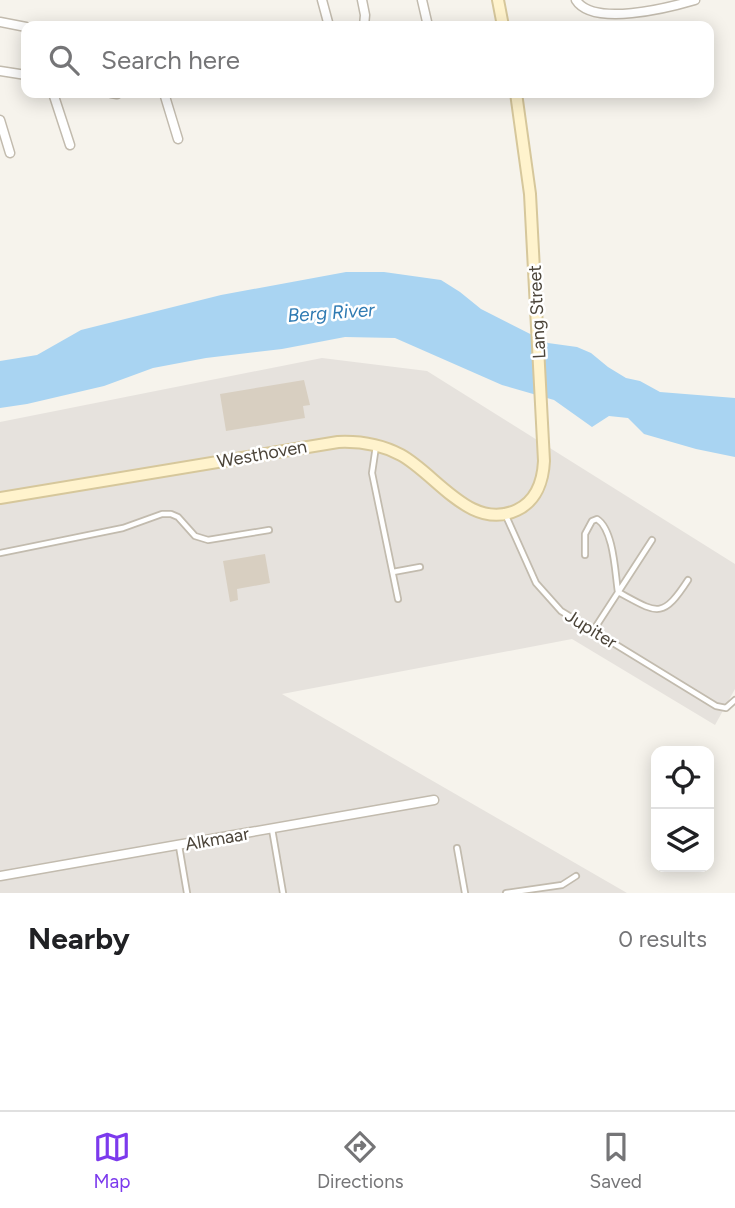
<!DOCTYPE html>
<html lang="en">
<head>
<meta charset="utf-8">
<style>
	body { margin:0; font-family:Figtree,sans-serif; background:#f6f6f6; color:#202124 }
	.controls { position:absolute; right:21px; bottom:21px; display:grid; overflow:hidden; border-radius:14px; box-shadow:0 4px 18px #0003 }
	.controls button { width:63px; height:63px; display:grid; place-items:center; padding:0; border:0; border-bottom:2px solid #e0e0e0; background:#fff; color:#202124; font:35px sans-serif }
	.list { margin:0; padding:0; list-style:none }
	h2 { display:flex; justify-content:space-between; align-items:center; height:91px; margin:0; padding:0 28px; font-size:30px }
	h2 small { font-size:23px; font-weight:400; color:#757577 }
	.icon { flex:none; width:38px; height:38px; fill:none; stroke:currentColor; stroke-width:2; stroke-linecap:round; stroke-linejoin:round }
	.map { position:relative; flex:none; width:735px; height:893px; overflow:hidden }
	.search { position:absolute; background:#fff; box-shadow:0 4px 18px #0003; left:21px; right:21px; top:21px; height:77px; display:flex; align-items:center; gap:18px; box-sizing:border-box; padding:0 24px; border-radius:14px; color:#757577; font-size:26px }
	.sheet { height:217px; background:#fff }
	nav { display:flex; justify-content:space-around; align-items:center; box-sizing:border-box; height:98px; border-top:2px solid #e0e0e0; background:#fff; font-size:19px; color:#757577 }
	nav a { display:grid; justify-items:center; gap:4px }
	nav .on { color:#7c3aed }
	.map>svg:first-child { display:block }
	.industrial { fill:#e6e2dd }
	.water { fill:#a9d4f2 }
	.building { fill:#d8cfc1 }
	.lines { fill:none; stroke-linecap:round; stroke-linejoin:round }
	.lane-casing { stroke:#c2bbae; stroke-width:8 }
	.street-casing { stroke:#c2bbae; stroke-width:11 }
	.secondary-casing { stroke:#d6c79b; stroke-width:14 }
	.lane { stroke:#fff; stroke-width:4.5 }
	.street { stroke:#fff; stroke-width:8 }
	.secondary { stroke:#fff3cd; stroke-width:10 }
	.labels { text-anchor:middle; stroke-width:5; stroke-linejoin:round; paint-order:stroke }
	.street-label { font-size:18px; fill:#4b4439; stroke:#fff }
	.water-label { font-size:19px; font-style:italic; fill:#2e7ab2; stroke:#fff }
</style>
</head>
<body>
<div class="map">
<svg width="735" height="893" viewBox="0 0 735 893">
	<rect width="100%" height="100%" fill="#f6f3ec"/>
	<path class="industrial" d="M322,358L427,371L735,564V689L715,725L572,639L282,694L627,893H0V422Z"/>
	<path class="water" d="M346,272H384L441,280L460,292L481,309L548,343L577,347L591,353L608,367L626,378L640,381L660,392L735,398V457L696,449L644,434L628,418L609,416L592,427L554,400L502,385L395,338L345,337L282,349L206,358L153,368L104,386L27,404L0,408V361L37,355L81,330L221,295Z"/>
	<path class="building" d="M304,380L310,405L303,406L305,418L226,431L220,394Z
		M265,554L270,583L237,589L238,600L230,602L223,561Z"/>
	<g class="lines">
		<defs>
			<path id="lane" d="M376,446L372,473L398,599
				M506,516L536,583L561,611L716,706L726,708L735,700
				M0,553L123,528L162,514H171L178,517L195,536L208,540L269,530
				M585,555V534L592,521L597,519C614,530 615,573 618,592C657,613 662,620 688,580
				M393,572L420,567
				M593,631L652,540
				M272,829L283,893
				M179,846L187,893
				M457,848L465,893
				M506,893L562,885L576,876"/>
			<path id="street" d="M322,0L329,26
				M362,0L365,15L364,26
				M422,0L428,26
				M576,0C593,27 668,8 695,0
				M0,22L26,27
				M0,71L26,75
				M53,93L70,145
				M111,93L117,94
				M164,93L178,139
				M0,120L10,153
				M0,876L434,800"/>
			<path id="secondary" d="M498,0L503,26
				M0,498L338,442C360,441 380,444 401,455C436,474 471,532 517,510C536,501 543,481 544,461L530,194L516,93"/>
		</defs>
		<use href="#lane" class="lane-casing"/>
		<use href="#street" class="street-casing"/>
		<use href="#secondary" class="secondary-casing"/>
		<use href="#lane" class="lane"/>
		<use href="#street" class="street"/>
		<use href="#secondary" class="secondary"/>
	</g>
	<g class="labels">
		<g class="street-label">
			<text transform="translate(537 312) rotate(-93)" y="6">Lang Street</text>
			<text transform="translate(262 454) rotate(-10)" y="6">Westhoven</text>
			<text transform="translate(591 629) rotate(32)" y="6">Jupiter</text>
			<text transform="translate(217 839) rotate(-10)" y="6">Alkmaar</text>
		</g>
		<g class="water-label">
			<text transform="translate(331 312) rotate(-4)" y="7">Berg River</text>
		</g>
	</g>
</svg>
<div class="controls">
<button><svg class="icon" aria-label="locate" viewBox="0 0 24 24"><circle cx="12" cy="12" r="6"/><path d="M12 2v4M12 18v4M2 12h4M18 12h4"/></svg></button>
<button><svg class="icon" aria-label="layers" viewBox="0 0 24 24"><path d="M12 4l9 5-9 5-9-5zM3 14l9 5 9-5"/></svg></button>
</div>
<div class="search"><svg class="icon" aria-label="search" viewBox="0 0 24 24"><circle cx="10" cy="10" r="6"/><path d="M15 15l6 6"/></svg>Search here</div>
</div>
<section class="sheet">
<h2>Nearby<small>0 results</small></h2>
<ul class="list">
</ul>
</section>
<nav>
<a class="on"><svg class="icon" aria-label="map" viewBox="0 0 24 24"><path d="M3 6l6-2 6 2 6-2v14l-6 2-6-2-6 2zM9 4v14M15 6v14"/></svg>Map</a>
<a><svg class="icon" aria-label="directions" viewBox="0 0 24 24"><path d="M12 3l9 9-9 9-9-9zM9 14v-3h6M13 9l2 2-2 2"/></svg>Directions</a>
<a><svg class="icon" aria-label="saved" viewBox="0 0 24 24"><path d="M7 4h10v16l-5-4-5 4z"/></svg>Saved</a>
</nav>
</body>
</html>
